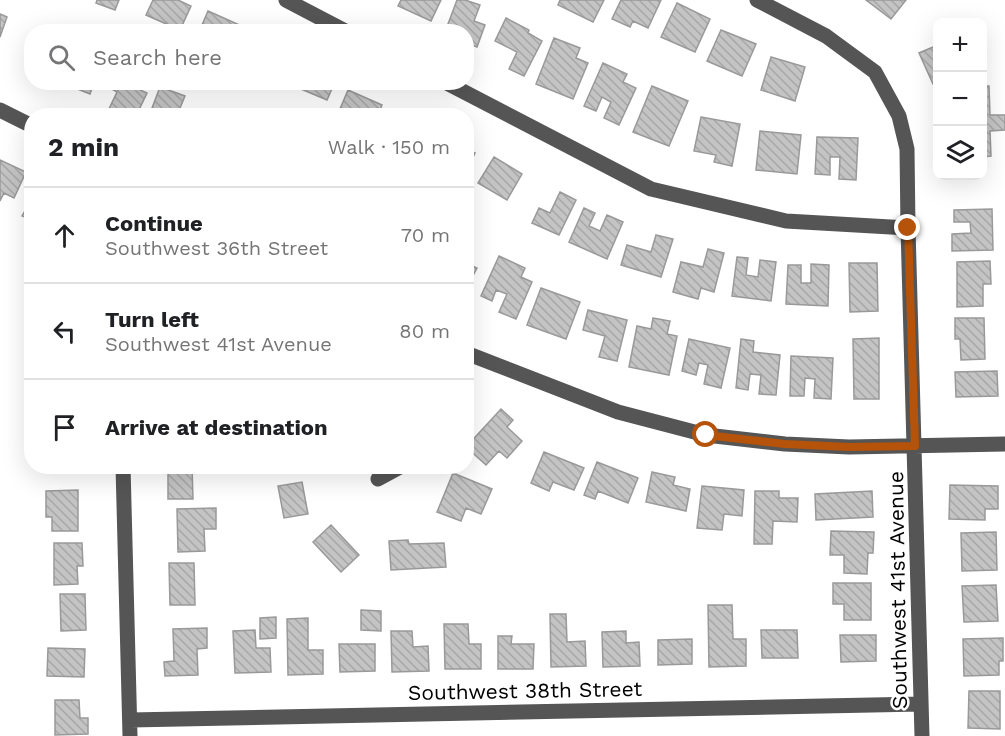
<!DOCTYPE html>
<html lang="en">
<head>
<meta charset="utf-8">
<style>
	body { margin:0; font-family:"Work Sans",sans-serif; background:#f6f6f6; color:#202124 }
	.controls { position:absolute; right:18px; top:18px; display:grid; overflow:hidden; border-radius:12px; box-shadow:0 6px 24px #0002 }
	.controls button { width:54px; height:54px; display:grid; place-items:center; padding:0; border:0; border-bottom:2px solid #e0e0e0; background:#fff; color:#202124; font:30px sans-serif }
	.stop { position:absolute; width:18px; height:18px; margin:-14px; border:4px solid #b45309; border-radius:50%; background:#fff }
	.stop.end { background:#b45309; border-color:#fff; box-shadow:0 2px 6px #0008 }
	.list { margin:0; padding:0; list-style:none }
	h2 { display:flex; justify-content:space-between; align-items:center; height:78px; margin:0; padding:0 24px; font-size:26px }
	h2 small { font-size:20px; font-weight:400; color:#757577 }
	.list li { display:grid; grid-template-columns:39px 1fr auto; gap:18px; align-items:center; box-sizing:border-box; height:96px; padding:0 24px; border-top:2px solid #e0e0e0 }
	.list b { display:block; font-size:22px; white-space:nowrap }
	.list p { margin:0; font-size:20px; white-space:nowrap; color:#757577 }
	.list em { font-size:20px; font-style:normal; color:#757577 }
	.icon { flex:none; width:33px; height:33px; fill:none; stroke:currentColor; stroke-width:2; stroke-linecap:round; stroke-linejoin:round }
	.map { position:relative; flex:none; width:1005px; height:736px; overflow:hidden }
	.search { position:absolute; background:#fff; box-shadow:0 6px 24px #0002; left:24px; top:24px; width:450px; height:66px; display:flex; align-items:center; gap:15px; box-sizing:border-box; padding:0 21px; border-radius:24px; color:#757577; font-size:22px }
	.panel { position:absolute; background:#fff; box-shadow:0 6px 24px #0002; left:24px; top:108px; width:450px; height:366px; border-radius:24px }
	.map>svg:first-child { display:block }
	.building { fill:url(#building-back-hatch); stroke:#999; stroke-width:1.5 }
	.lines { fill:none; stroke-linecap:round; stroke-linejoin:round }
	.minor { stroke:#555; stroke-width:15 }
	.route { stroke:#b45309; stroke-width:8 }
	.labels { text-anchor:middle; stroke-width:5; stroke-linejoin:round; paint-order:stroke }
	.street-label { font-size:21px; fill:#000; stroke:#fff }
</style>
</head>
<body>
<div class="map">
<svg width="1005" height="736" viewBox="0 0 1005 736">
	<defs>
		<pattern id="building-back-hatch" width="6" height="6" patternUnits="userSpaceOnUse" patternTransform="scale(1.5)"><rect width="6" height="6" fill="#c4c4c4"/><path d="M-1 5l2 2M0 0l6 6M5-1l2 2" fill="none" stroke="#a7a7a7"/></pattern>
	</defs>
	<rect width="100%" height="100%" fill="#fff"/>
	<path class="building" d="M97,0H119L115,10L96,3Z
		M153,0H178L191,6L180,30L146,15Z
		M401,0H441L431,21L398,6Z
		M457,0H465L480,5L474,21L485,25L477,47L466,43V32H445Z
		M560,0H604L593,22L558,5Z
		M621,0H661L648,28L633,21L630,27L612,19Z
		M866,0H906L891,19Z
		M677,3L710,19L695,52L661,37Z
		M208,11L242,26L239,32H199Z
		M0,14L7,17L0,37Z
		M506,18L529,30L528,33L542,41L524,76L509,69L517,52L495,41Z
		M721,30L756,44L742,76L707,61Z
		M554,38L580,48L576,58L588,63L573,99L536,84Z
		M938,45V82L933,84L919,53Z
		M771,57L805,67L795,101L761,90Z
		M603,63L627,74L623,82L636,88L619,125L604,118L611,102L602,97L596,111L584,106Z
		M60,82H94L90,94Z
		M113,82H137L134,87L147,93L136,116H118L108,111L117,92L110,88Z
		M296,82H335L327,100L294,86Z
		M652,86L688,101L669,146L633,132Z
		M982,86H989L990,115H1005V130L990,131L991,156L982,157Z
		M160,87L185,96L178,113L184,116H149Z
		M348,90L382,105L378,116H337Z
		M398,110L411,116H395Z
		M701,117L740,124L732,166L714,162L716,155L694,151Z
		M760,131L801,135L797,174L756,170Z
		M817,137L858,138L856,180L839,179L840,157H830V175L815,174Z
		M466,149L475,153L466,173Z
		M494,157L522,174L507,200L478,183Z
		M0,160L26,172L14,198L4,193L0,201Z
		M560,192L576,200L559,235L532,223L539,208L550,213Z
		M32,199V220L22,216Z
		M584,208L595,213L589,226L600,231L607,215L623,222L607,259L569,242Z
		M992,209L993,250L952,251V234L971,233L970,222H954V210Z
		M656,235L673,239L661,277L621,265L627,245L651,252Z
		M708,249L724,253L714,292L701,288L698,299L673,292L681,262L703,267Z
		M499,256L525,268L521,277L532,282L516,319L499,312L507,294L496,290L492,301L481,296Z
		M737,257L748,258L746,275L758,277L760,260L776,262L771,301L732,296Z
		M990,261L991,284H983V306L957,307V262Z
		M466,263L477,268L466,289Z
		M849,263H877L878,311L850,312Z
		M811,264L829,265L828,306L786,304L788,265H801V283H811Z
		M541,288L580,302L566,339L527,325Z
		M588,310L627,320L617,361L599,357L605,336L583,330Z
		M653,318L670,321L667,334L677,336L669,375L629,367L637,326L651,329Z
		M955,318H984L985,359L961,360L960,339H955Z
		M879,338V399H854L853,339Z
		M689,339L730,348L721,388L704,384L708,365L699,363L696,375L682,371Z
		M741,339L754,341L753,352L780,355L776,395L759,394L761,375L750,374L748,390L736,388Z
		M791,356L833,358L831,399L814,398L815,379L805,378L804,396H790Z
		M997,371L998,396L956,397L955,372Z
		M501,409L513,420L507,427L522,441L507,458L499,451L486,465L466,447Z
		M544,452L584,468L574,490L553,482L549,491L531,483Z
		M597,462L638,478L628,503L598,491L595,499L584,495Z
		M168,466H192L193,499H168Z
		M652,472L675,477L673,485L690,489L686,511L646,502Z
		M453,473L492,489L481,514L466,508L461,521L437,512Z
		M302,482L308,514L284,518L278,486Z
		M950,485L998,486V509H985V520L949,519Z
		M702,486L744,490L742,516L724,514L722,530L697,528Z
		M78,490V531H52V517H46V491Z
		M755,491H779V498H798L797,522L773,521L772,544H754Z
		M872,491L873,517L816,520L815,494Z
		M216,508V529H204L205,551L178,552L177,509Z
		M331,525L359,555L341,572L313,542Z
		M831,531L874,532L873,553H868L867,574L844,573V555H830Z
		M996,532L997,570L962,571L961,533Z
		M408,540L409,544L444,543L446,567L391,570L389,541Z
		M54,543H82L83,566H77L78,584L54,585Z
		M169,563H194L195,605H170Z
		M833,583H871V620H844V604H833Z
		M996,585L998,621L964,622L962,586Z
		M60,594H85L86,630L61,631Z
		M708,605H732L733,639H746V666L709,667Z
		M361,610L381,611V631L361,630Z
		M550,614H566L567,642L585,641L586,666L551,667Z
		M276,617V638L260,639V618Z
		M308,618V650H323V674L288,675L287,619Z
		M444,624H468L469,644H481V669H445Z
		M207,628V648L197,649L198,675L165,676L164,662L174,661L173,629Z
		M255,630L256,648H270L271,672L235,673L233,631Z
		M761,630H797L798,658H762Z
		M391,631H412L413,647L428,646L429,671L392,672Z
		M626,631V643L639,642L640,666L603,667L602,632Z
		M840,635H876V661L841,662Z
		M498,636H512L511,644H534L533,669H498Z
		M1003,638V661H999V675L964,676L963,639Z
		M692,639V664L658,665V640Z
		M339,644H375V671L340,672Z
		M48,648L85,649L84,677L47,676Z
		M969,691H1000V729L968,728Z
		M55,700H79L80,718H88V734L55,735Z"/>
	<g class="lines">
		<path class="minor" d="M286,0L347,32
			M757,0L826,36L875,72L899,116L907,149L908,228L922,736
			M445,82L651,189L786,221L908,228
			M0,110L32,126
			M466,353L618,412L706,435L785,444L849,447L1005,444
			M123,466L130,736
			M378,479L402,466
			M130,720L921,704"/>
	</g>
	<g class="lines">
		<path class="route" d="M706,435L785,444L849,447L915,446L908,228"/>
	</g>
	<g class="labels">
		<g class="street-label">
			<text transform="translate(898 590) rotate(-91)" y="7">Southwest 41st Avenue</text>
			<text transform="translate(525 691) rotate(-1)" y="7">Southwest 38th Street</text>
		</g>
	</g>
</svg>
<div class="controls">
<button>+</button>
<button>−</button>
<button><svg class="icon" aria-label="layers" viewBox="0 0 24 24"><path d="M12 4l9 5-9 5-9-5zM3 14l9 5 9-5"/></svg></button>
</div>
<div class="stop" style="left:706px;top:435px"></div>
<div class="stop end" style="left:908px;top:228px"></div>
<div class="search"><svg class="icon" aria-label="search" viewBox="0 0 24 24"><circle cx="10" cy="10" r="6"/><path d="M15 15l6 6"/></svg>Search here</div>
<section class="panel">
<h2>2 min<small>Walk · 150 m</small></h2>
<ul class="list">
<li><svg class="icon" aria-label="ahead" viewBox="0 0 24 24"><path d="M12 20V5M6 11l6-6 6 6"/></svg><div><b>Continue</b><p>Southwest 36th Street</p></div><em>70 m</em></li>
<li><svg class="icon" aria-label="left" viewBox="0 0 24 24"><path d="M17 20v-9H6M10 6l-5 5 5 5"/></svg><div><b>Turn left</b><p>Southwest 41st Avenue</p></div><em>80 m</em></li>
<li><svg class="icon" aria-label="arrive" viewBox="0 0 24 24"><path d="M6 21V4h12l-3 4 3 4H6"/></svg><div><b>Arrive at destination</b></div></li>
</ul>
</section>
</div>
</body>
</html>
